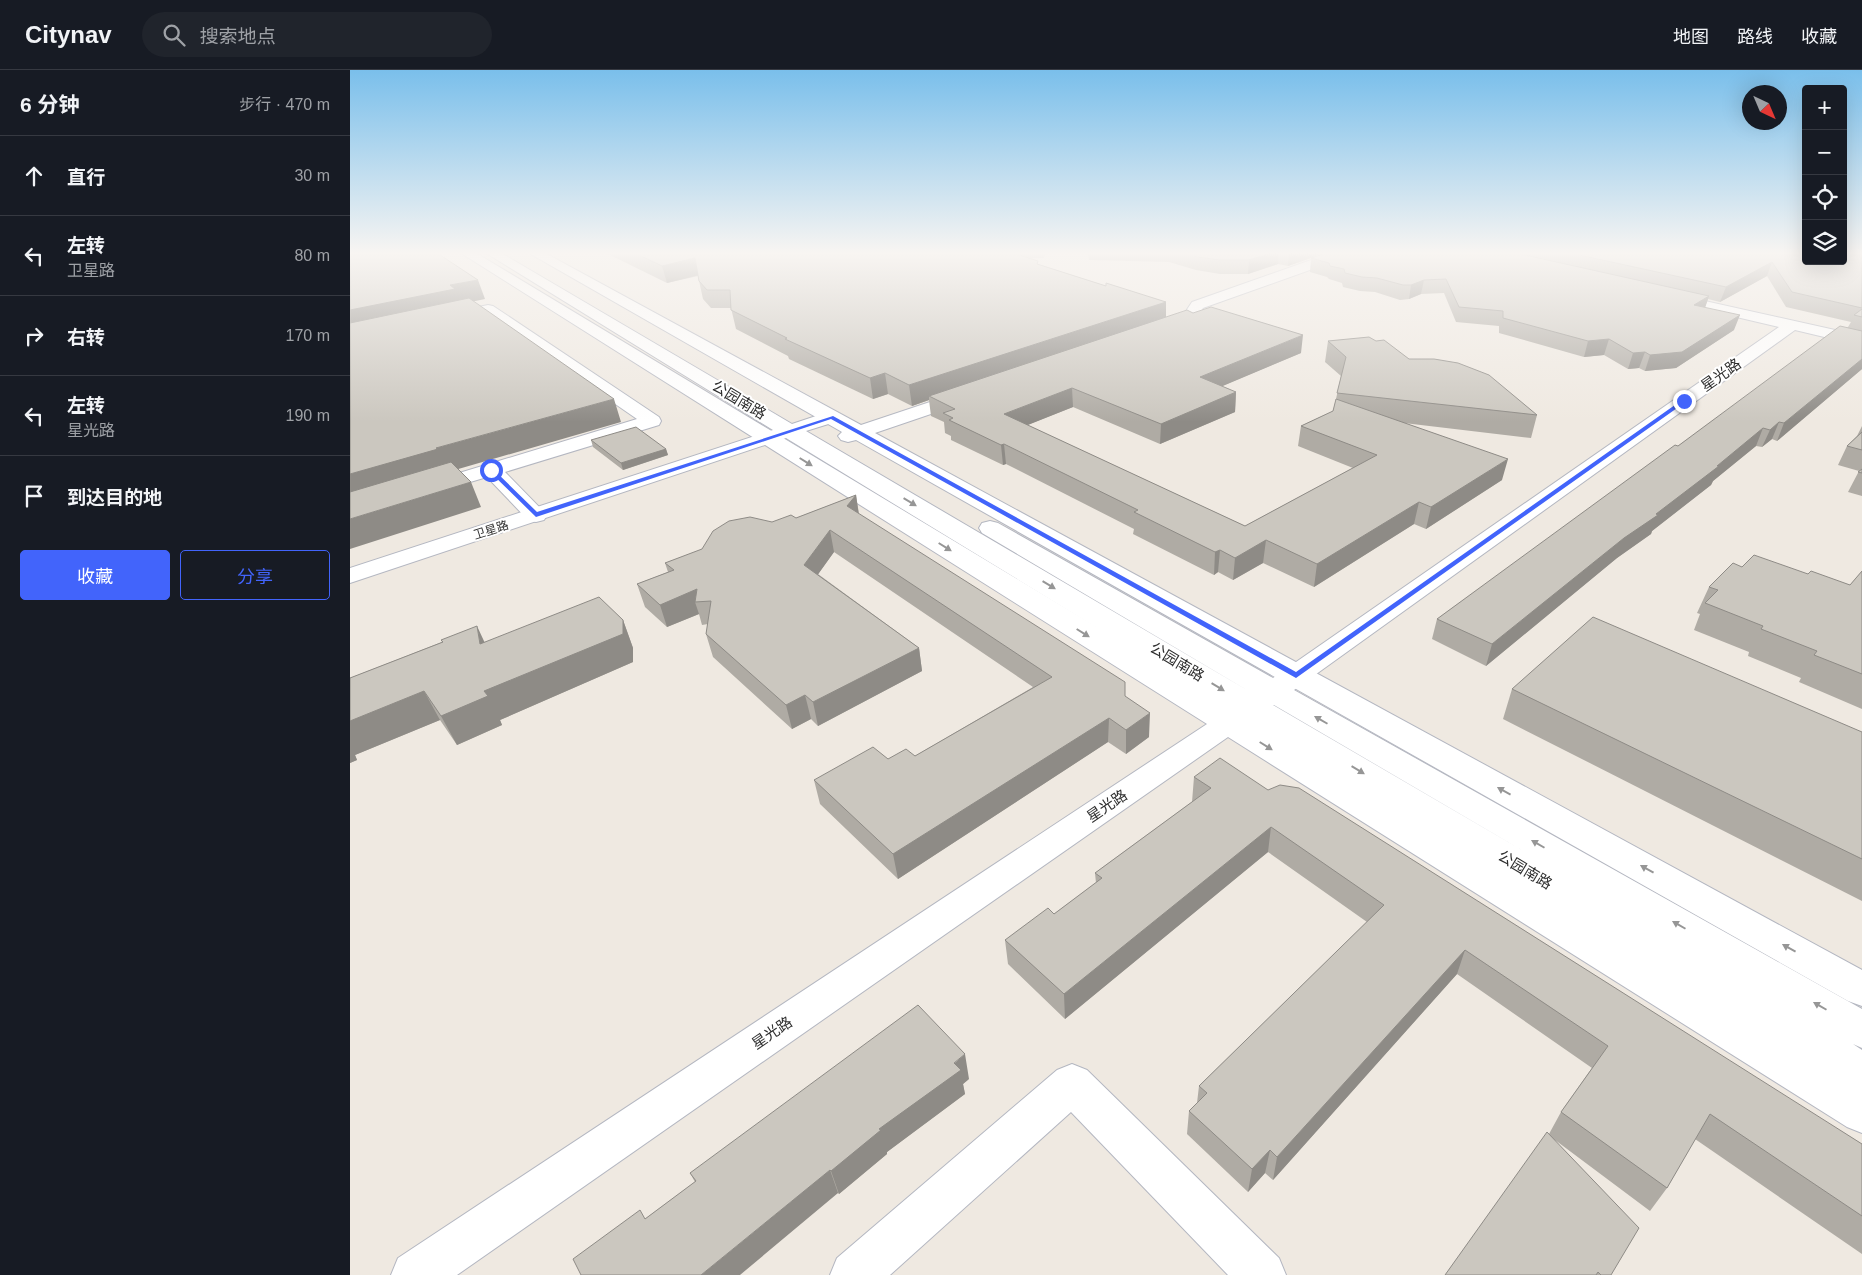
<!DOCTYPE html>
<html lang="zh">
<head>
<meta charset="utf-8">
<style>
	body { margin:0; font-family:Helvetica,"Noto Sans SC",sans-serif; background:#20242c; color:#f1f3f6 }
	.controls { position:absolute; right:15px; top:15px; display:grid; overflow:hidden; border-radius:5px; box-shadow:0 5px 20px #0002 }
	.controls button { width:45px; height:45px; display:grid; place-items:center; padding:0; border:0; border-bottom:1px solid #363941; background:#171b24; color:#f1f3f6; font:25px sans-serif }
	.compass { position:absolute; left:1392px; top:15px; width:45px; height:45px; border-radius:50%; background:#171b24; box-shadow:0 5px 20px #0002; rotate:136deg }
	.stop { position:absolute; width:15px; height:15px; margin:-11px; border:4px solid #4264fb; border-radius:50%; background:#fff }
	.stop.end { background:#4264fb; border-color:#fff; box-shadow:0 1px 5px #0008 }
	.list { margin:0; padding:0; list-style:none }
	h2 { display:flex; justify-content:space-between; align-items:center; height:65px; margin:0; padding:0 20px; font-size:21px }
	h2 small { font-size:16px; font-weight:400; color:#9ea1a6 }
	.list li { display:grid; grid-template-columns:32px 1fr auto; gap:15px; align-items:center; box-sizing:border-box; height:80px; padding:0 20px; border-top:1px solid #363941 }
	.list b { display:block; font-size:19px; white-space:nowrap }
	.list p { margin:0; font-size:16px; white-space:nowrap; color:#9ea1a6 }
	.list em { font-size:16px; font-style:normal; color:#9ea1a6 }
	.actions { display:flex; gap:10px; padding:15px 20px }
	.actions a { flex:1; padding:11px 0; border:1px solid #4264fb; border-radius:5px; text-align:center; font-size:18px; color:#4264fb }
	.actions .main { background:#4264fb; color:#fff }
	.icon { flex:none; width:28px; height:28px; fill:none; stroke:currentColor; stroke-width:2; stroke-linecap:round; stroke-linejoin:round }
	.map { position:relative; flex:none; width:1512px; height:1205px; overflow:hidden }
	header { display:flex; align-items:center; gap:30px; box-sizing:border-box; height:70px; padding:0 25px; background:#171b24; border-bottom:1px solid #363941 }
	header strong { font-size:24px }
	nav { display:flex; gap:28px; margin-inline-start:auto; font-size:18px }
	.search { width:350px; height:45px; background:#20242c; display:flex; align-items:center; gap:12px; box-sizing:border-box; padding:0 18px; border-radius:28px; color:#9ea1a6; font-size:19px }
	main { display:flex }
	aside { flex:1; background:#171b24 }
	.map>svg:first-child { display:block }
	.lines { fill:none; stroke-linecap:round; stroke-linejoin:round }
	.street-casing { stroke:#b4b7c1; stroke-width:2 }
	.secondary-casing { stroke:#b4b7c1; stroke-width:2 }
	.street { fill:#fff; fill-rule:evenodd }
	.secondary { fill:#fff; fill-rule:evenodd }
	.wall { fill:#afaba4 }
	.shaded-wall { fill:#8e8b86 }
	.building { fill:#cbc7bf; stroke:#8e8b86 }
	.oneway { fill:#969696 }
	.route { fill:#4264fb }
	.labels { text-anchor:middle; stroke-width:4; stroke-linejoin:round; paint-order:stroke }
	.far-street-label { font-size:12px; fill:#2e2e2e; stroke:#fff }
	.street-label { font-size:15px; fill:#2e2e2e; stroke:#fff }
</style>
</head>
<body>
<header>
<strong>Citynav</strong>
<div class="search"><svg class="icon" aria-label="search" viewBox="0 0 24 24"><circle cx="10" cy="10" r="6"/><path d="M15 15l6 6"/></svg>搜索地点</div>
<nav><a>地图</a><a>路线</a><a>收藏</a></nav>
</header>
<main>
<aside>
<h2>6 分钟<small>步行 · 470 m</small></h2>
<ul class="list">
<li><svg class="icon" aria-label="ahead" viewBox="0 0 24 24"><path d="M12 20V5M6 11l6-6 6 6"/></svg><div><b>直行</b></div><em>30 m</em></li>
<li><svg class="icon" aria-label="left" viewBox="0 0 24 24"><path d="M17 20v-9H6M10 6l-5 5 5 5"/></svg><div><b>左转</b><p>卫星路</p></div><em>80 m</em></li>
<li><svg class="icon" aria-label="right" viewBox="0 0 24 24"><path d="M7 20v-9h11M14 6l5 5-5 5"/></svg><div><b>右转</b></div><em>170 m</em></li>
<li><svg class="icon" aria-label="left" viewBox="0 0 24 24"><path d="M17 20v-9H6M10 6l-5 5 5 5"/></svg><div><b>左转</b><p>星光路</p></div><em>190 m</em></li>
<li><svg class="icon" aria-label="arrive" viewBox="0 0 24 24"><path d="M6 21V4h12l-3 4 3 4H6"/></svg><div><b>到达目的地</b></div></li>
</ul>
<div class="actions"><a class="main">收藏</a><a>分享</a></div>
</aside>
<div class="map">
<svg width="1512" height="1205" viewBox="0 0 1512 1205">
	<rect width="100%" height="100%" fill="#efe9e1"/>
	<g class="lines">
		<defs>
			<path id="street" d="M111,183H126L1512,1018V1063L1497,1057L878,667L107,1205H41L48,1188L857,654Z
				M179,183H195L511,355L610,322L616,321L622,322L625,326L622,330L525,363L1512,900V936L1498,931L506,370L498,372L491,370L488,366L492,362Z
				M981,183H1000L999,186L853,238L843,253L810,264L805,262L802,259L805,256L832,247L842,232Z
				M138,235L143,236L309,347L311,351L309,355L155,402L197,445L194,450L186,452L178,450L137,407L80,424L73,422L69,418L73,414L287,349L135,244L99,252L94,250L91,247L94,244Z
				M722,994L737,1000L929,1188L936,1205H878L721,1042L540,1205H480L487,1188L707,1000Z"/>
			<path id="secondary" d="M136,183H151L442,354L481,341L488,343L490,347L488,351L456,361L902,623L632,463L629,458L632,453L640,451L648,453L923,608L1429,257L1314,230L1312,227L1314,224L1319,223L1512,266V276L1445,260L944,620L1512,939V978L1503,974L1512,980V1021L1497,1016L901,652C889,660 883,664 869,660L864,653L869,646L880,639L436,368L0,513V498L423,360ZM923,635H924L1177,783Z"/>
		</defs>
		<use href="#street" class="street-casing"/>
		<use href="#secondary" class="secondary-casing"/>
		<use href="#street" class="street"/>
		<use href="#secondary" class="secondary"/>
	</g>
	<path class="wall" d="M256,183H695L694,188H677L688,191V194L756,216L816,232V247L951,283L872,316L886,322L885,342L810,374L723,337L677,355L895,456L1003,398L948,376L951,356L983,341L986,329L991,306L975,292L978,271L1059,289L1187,345L1181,368L1054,353L1152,410L1076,459L1064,454L964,517L913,493L883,510L868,502L864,505L783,464L784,459L656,394L653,395L601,370V366L595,363L594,352L581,346L579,330L562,336L538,324L523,329L439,289L438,286L386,259L381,238H361L353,229L348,206L317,213Z
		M738,183H975L938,196L928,194L898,204H870L846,200L819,192L739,190Z
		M976,183H1512V299L1427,371L1422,369L1412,377L1406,376L1363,411L1361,415L1302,461L1301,464L1267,488L1136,596L1082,569L1087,549L1328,376L1498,257L1501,252L1436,237L1417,206L1370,232L1358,229L1355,237L1384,260L1326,298L1295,301L1289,298L1278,299L1254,285L1234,287L1149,263V256L1106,252L1094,223L1071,224L1059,229L1050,230L1025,222L1010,221L993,217L992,213L979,209L977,207L960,202L961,188Z
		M1512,356V426L1498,422L1509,401L1488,395L1497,376L1507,366Z
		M241,370L316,379L318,385L273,400L243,377Z
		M506,425L509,444L775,626L799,667L776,684L758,672L548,809L470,734L464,710L538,689L565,686L683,617L484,482L468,504L569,578L572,601L468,656L461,649L442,659L363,587L356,564L358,554L352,555L349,544L317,557L295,537L287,514L318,502L315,493L446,448Z
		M1392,497L1458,504L1500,515L1512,501V639L1449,612L1451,608L1398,586L1399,582L1344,560L1350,544L1347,543L1359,517Z
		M273,550L283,578V592L150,650L152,655L107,675L90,650L5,685L7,690L0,693V608L92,572L91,570L135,572Z
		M1162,619L1512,662V831L1153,649Z
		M844,707L918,720L1512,1074V1184L1345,1069L1317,1118L1300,1141L1205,1070L1261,1205H1095L1199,1064L1211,1042L1242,998L1107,904L923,1110L915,1103L898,1122L837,1064L839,1041L847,1033L849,1016L1017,852L918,782L715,949L658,894L655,870L704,844L746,813L745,803L842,732Z
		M619,1009L613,1014L615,1024L537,1082V1084L489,1124L488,1123L295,1149L345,1112L340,1103Z"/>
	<path class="shaded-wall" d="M920,183H929L928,194L898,204L899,190Z
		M939,183H975L938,196Z
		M345,188L349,205L317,213L312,196Z
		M1422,192L1417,206L1370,232L1376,217Z
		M128,210L135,229L111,234L0,262V240L100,215Z
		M1074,210L1071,224L1059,229L1061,215Z
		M1359,226L1354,241L1344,235Z
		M816,232V251L579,326V330L562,336L559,315Z
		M1390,245L1384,260L1326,298L1295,301L1300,285Z
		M953,265L951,283L849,326L850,307Z
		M1259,269L1254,285L1234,287L1238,271Z
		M1295,282L1289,298L1278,299L1283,283Z
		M1512,289V299L1427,371L1434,353Z
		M535,303L538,324L523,329L520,308Z
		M722,318L723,337L655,364L654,344Z
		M886,322L885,342L810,374L811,354Z
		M264,329L271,352L98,402L0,433V404L86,378Z
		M1429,352L1422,369L1412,377L1420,360Z
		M1413,358L1406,376L1363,411L1361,415L1302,461L1301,464L1267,488L1136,596L1142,574L1274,468L1367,396Z
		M654,374L656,394L653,395L651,375Z
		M316,379L318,385L273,400L271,393Z
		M1158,389L1152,410L1076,459L1081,437Z
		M121,412L131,437L0,479V449Z
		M506,425L509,446L497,436Z
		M1069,432L1064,454L964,517L967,494Z
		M480,460L484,482L459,517L454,495Z
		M916,470L913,493L883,510L885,488Z
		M870,480L868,502L864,505L865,482Z
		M347,519L345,532L349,544L317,557L310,535Z
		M273,550L283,578V592L150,650L152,655L107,675L91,646L134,621Z
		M127,556L140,584L130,574Z
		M569,578L572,601L468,656L463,632Z
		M74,621L90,650L5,685L7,690L0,693V651Z
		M455,625L461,649L442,659L436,635Z
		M800,643L799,667L776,684V660Z
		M759,648L758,672L548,809L543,784Z
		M921,757L918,782L715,949L714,924Z
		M1115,880L1107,904L923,1110L927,1087Z
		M615,984L619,1009L613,1014L615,1024L537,1082V1084L489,1124L481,1101Z
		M920,1080L915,1103L898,1122L902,1099Z
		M480,1100L488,1123L390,1205H351Z"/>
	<path class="building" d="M0,183H87L128,210L100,215L105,219L0,240Z
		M285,183H663L688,191L687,194L756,216V213L816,232L559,315L535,303L520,308L435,269L437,268L381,240L380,220H357L349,211L345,188L312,196Z
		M834,183H920L899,190H870L847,187Z
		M976,183H1166L1359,226L1344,235L1390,245L1332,282L1300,285L1295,282L1283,283L1259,269L1238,271L1153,248V241L1109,237L1096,209L1074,210L1061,215H1053L1027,208L1012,207L995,203L994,199L980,196L979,193L961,188Z
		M1220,183H1456V191H1493V183H1512V238L1442,222L1422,192L1376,217Z
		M119,228L264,329L86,378L88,379L0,404V253Z
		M861,237L953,265L850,307L886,322L811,354L722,318L654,344L895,456L1027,385L951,356L983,341L986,329L1158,389L1081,437L1069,432L967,494L916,470L885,488L870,480L865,482L784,442L788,440L654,374L651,375L599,350L603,348L593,343L605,339L579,326L837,240L843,243Z
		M1512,239V247L1504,245Z
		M1490,256L1512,261V289L1434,353L1429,352L1420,360L1413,358L1367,396H1369L1306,444L1308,445L1274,468L1142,574L1087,549L1325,375L1328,376Z
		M1019,267L1026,271L1034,270L1059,289H1084L1108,293L1139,305L1187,345L987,323L996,287L978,271Z
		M286,357L316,379L271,393L241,370Z
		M1512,362V380L1497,376Z
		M101,392L121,412L0,449V422Z
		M1512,399V403L1508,402Z
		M506,425L497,436L775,612V626L800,643L776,660L759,648L543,784L464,710L523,677L538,689L556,679L565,686L702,607L480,460L454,495L569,578L463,632L455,625L436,635L356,564L361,531L345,532L347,519L310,535L287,514L324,500L315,493L352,479L363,461L379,451L400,447L422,452L441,445L446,448Z
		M1404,485L1458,504L1461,501L1500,515L1512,501V604L1464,585L1467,581L1411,559L1413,556L1355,533L1368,520L1359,517L1383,493L1392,497Z
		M249,527L273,550V564L134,621L138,626L91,646L74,621L0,651V608L93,572L91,570L127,556L130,574Z
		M1243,547L1512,662V789L1162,619Z
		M870,688L918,720L930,715L949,718L1512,1074V1146L1360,1044L1317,1118L1211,1042L1258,976L1115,880L927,1087L920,1080L902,1099L839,1041L857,1023L849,1016L1034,835L921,757L714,924L655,870L698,838L704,844L752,808L745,803L861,718L844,707Z
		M568,935L615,984L604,993L611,1000L529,1059L531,1060L481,1101L480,1100L351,1205H231L223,1189L290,1140L295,1149L346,1111L340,1103Z
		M1197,1062L1289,1158L1261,1205H1251L1248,1202L1246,1205H1095Z"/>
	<defs><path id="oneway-solid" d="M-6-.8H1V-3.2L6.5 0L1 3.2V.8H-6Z" transform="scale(1.25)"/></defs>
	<g class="oneway">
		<use href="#oneway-solid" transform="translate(456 392) rotate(32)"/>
		<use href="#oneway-solid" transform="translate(560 432) rotate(31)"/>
		<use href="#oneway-solid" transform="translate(595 477) rotate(32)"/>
		<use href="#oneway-solid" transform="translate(699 515) rotate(31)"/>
		<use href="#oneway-solid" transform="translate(733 563) rotate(32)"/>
		<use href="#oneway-solid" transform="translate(868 617) rotate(31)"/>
		<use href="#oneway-solid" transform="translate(971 650) rotate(-150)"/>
		<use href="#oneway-solid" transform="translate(916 676) rotate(32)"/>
		<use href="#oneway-solid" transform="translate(1008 700) rotate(31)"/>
		<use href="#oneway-solid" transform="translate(1154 721) rotate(-151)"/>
		<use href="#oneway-solid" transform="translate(1188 774) rotate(-150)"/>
		<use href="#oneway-solid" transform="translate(1297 799) rotate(-151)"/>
		<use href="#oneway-solid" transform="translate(1329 855) rotate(-150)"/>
		<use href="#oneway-solid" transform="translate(1439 878) rotate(-151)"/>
		<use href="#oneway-solid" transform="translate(1470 936) rotate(-150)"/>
	</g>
	<linearGradient id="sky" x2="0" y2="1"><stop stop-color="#7abfeb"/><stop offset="0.52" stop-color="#f8f5f2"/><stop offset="1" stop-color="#f8f5f2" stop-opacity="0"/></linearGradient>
	<rect width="1512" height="352" fill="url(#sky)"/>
	<path class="route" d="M1332,330L1337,331L946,608L481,349L186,447L138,400L143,399L187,442L483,346L946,602Z"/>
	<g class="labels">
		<g class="far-street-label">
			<text transform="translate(141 460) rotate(-18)" y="4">卫星路</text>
		</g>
		<g class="street-label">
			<text transform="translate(1371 305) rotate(-35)" y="5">星光路</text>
			<text transform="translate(389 330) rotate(31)" y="5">公园南路</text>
			<text transform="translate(827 592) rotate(31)" y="5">公园南路</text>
			<text transform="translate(757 736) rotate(-34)" y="5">星光路</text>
			<text transform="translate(1175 800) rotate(31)" y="5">公园南路</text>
			<text transform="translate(422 963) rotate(-34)" y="5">星光路</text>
		</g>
	</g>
</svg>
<div class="controls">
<button>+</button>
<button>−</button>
<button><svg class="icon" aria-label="locate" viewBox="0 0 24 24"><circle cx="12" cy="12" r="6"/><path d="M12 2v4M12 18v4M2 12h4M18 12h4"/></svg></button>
<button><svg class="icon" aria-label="layers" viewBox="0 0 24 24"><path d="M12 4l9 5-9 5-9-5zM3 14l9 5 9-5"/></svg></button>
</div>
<svg class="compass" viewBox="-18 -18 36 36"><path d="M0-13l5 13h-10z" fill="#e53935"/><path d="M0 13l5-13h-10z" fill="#9ea1a6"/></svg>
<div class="stop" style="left:141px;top:400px"></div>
<div class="stop end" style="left:1334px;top:331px"></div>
</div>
</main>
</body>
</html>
